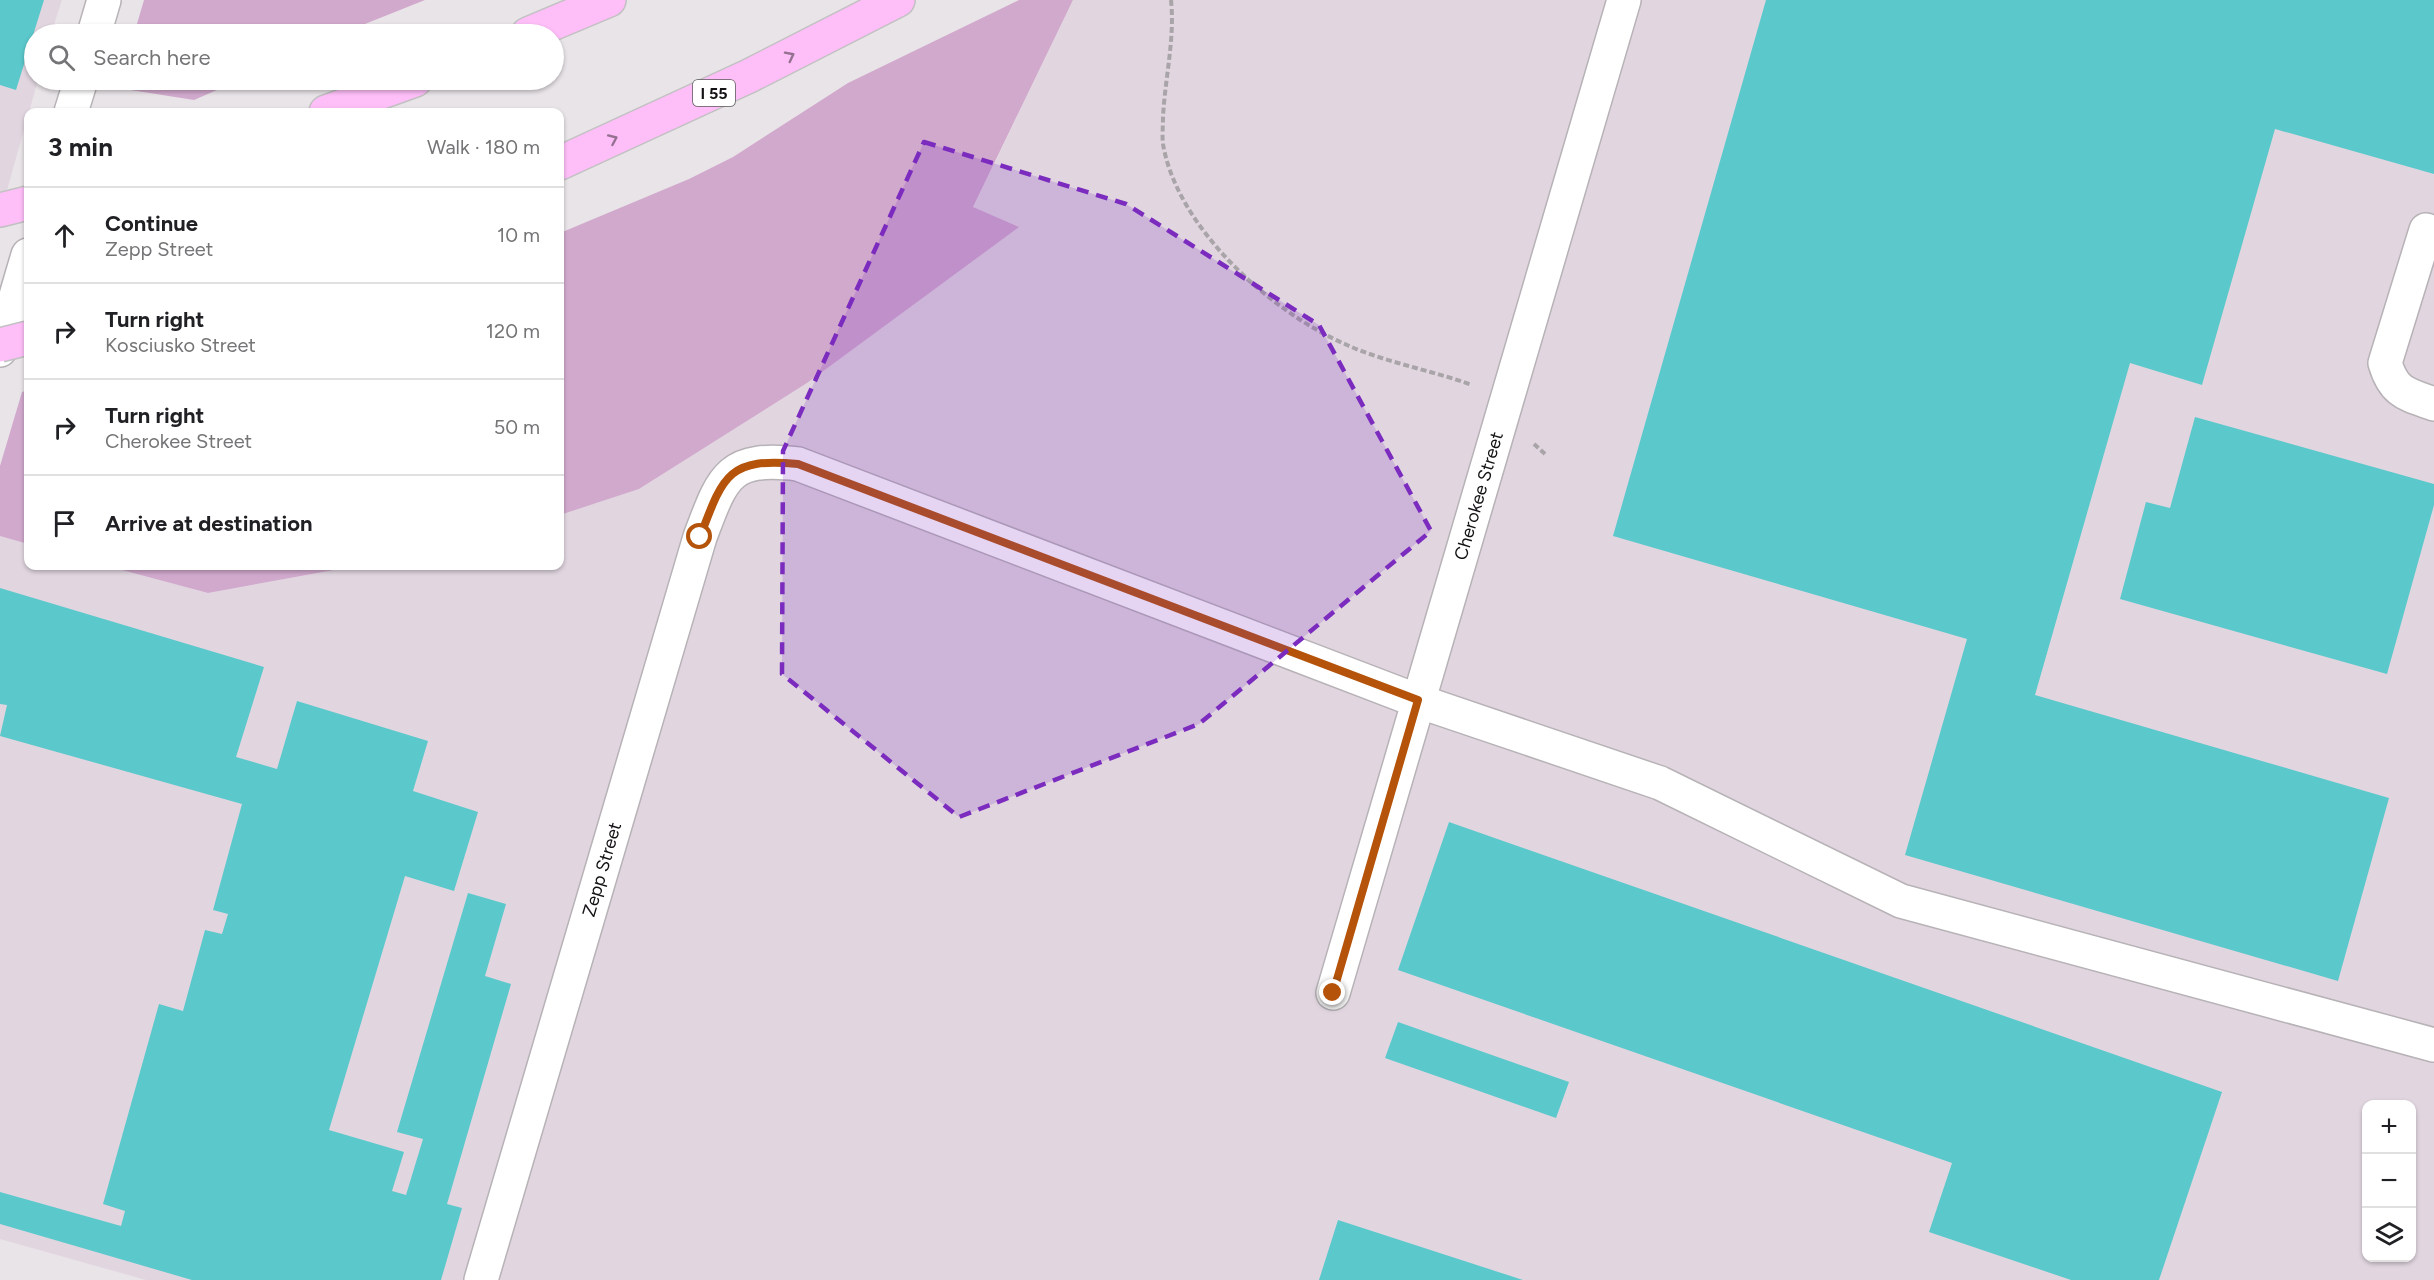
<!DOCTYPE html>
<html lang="en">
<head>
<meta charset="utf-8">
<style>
	body { margin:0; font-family:Figtree,sans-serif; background:#f2f2f2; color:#202124 }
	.controls { position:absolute; right:18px; bottom:18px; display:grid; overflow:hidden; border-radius:12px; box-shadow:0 2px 4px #0004 }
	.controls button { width:54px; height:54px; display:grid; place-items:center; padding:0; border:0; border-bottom:2px solid #e0e0e0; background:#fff; color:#202124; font:30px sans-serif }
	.stop { position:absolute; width:18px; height:18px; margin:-14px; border:4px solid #b45309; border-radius:50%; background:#fff }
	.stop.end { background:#b45309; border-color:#fff; box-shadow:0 2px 6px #0008 }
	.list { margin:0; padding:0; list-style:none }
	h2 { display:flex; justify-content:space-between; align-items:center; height:78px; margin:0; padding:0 24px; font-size:26px }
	h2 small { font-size:20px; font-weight:400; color:#757577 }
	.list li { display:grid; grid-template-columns:39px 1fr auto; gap:18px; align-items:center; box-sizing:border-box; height:96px; padding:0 24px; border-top:2px solid #e0e0e0 }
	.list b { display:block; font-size:22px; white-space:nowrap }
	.list p { margin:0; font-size:20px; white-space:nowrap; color:#757577 }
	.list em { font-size:20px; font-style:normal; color:#757577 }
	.icon { flex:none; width:33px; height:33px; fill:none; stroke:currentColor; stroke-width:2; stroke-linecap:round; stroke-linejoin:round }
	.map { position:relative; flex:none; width:2434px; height:1280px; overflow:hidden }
	.search { position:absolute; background:#fff; box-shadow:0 2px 4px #0004; left:24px; top:24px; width:540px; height:66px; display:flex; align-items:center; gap:15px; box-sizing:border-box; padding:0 21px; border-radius:33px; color:#757577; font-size:22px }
	.panel { position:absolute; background:#fff; box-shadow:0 2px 4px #0004; left:24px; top:108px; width:540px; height:462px; border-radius:12px }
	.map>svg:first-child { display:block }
	.built { fill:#e1d6e0; fill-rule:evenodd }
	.green { fill:#d1a9cd }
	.building { fill:#5bc8cb }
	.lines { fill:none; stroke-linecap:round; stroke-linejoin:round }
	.minor-casing { stroke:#b7b2b6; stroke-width:36 }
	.highway-casing { stroke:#c2c1c2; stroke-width:36 }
	.path { stroke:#a8a4a7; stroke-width:4; stroke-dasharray:6 3; stroke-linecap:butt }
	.minor { stroke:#fff; stroke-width:33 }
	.highway { stroke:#febef8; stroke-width:33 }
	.highway-bridge-casing { stroke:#c2c1c2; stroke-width:36; stroke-linecap:butt }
	.highway-bridge { stroke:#febef8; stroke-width:33 }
	.oneway { stroke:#957191 }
	.route { stroke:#b45309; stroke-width:8 }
	.marked { fill:#7b2cbf; fill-opacity:0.2; stroke:#7b2cbf; stroke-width:4.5; stroke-dasharray:12 8; stroke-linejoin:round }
	.labels { text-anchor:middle; stroke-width:4.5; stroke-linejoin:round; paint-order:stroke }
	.shield { fill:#fff; stroke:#5a595a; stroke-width:1.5 }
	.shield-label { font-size:16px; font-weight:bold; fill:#141214 }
	.street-label { font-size:18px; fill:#141214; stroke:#fff }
</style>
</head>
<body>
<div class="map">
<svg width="2434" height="1280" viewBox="0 0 2434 1280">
	<rect width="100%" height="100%" fill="#e9e4e8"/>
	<path class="built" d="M0,0H62L51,34H34V80H38L0,215Z
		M1073,0H2434V1280H146L0,1239V536L28,544V566H107L208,593L356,566H560V515L639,489L807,383L1018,226L973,208ZM2366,1104H2412V1258H2366Z"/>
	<path class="green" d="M144,0H425L340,34H134Z
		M1019,0H1073L973,207L1019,227L807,383L639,489L560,515V233L689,179L733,157L848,83Z
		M121,80H240L194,100L118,88Z
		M28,390V544L0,536V466L22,392Z
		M107,566H356L208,593Z"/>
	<path class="building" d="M0,0H44L16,90L0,85Z
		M1766,0H2434V174L2275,129L2202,385L2130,363L2035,695L2389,798L2338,981L1905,855L1967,639L1613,536Z
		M2195,417L2434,484V505L2387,674L2120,599L2146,502L2170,508Z
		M0,588L264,667L236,757L277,769L297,701L428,741L413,791L478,812L454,891L405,876L329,1130L404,1152L392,1191L406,1195L423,1139L397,1132L468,893L506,904L485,976L511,984L447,1204L462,1208L441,1280H192L0,1224V1192L121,1226L125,1211L103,1204L159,1004L183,1011L205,930L222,934L228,914L213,910L242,804L0,736L7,705L0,704Z
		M1449,822L2222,1092L2159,1280H2071L1929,1232L1952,1163L1398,970Z
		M1398,1022L1569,1082L1556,1118L1385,1058Z
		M1338,1220L1523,1280H1319Z"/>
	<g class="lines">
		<defs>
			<g id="minor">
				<path d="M94,34L104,0"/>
				<path d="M71,112L81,80"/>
				<path d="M2426,230L2385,363C2394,393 2406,394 2434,404"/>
				<path d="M0,350L28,255"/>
				<path id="s1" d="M1333,993L1624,0"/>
				<path id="s2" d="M481,1280L700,537C723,476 728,456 798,464L1418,701L1660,783L1901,901L2434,1045"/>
			</g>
			<path id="highway" d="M528,34L609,0
				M326,112L415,80
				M560,163L749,76L898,0
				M0,210L28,203"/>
		</defs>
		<use href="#minor" class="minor-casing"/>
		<use href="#highway" class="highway-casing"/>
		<path class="path" d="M1171,0C1175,39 1165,78 1163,117C1163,126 1162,136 1163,144C1177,228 1272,313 1347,345C1387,363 1431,370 1472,385
			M1534,444L1545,454"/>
		<use href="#minor" class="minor"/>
		<use href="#highway" class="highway"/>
		<defs>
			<path id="highway-bridge" d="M0,345L28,338"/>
		</defs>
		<use href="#highway-bridge" class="highway-bridge-casing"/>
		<use href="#highway-bridge" class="highway-bridge"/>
	</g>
	<defs><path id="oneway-chevron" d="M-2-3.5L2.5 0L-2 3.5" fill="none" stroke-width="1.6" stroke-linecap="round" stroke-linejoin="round" transform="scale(1.5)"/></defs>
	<g class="oneway">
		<use href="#oneway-chevron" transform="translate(790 56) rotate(-27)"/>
		<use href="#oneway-chevron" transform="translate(613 139) rotate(-24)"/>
	</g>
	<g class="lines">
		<path class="route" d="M700,537C723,476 728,457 798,464L1418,700L1333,993"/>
	</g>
	<path class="marked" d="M924,142L1126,204L1319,325L1431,531L1199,724L959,817L782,674L783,451Z"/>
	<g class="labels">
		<rect class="shield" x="693" y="80" width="42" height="26" rx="4.5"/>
		<g class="shield-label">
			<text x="714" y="99">I 55</text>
		</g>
		<g class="street-label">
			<text dy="6" stroke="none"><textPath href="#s1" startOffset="518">Cherokee Street</textPath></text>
			<text dy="6" stroke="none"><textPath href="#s2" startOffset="428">Zepp Street</textPath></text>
		</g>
	</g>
</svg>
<div class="controls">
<button>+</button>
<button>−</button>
<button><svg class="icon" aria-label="layers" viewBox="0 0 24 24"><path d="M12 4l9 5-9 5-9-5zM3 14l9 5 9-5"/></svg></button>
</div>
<div class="stop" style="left:700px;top:537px"></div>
<div class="stop end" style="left:1333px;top:993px"></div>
<div class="search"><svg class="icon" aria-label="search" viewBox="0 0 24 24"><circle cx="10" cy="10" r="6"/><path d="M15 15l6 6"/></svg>Search here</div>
<section class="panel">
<h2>3 min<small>Walk · 180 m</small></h2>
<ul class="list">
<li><svg class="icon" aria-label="ahead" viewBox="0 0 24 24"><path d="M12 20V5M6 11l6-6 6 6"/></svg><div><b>Continue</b><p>Zepp Street</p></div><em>10 m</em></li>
<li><svg class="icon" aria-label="right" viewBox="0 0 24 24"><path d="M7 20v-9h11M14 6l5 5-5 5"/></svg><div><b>Turn right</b><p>Kosciusko Street</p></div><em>120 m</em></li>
<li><svg class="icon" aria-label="right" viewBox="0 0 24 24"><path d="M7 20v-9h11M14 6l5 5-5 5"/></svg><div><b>Turn right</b><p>Cherokee Street</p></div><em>50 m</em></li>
<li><svg class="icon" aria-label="arrive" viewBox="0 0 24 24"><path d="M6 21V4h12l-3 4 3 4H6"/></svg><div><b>Arrive at destination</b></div></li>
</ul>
</section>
</div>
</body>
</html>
